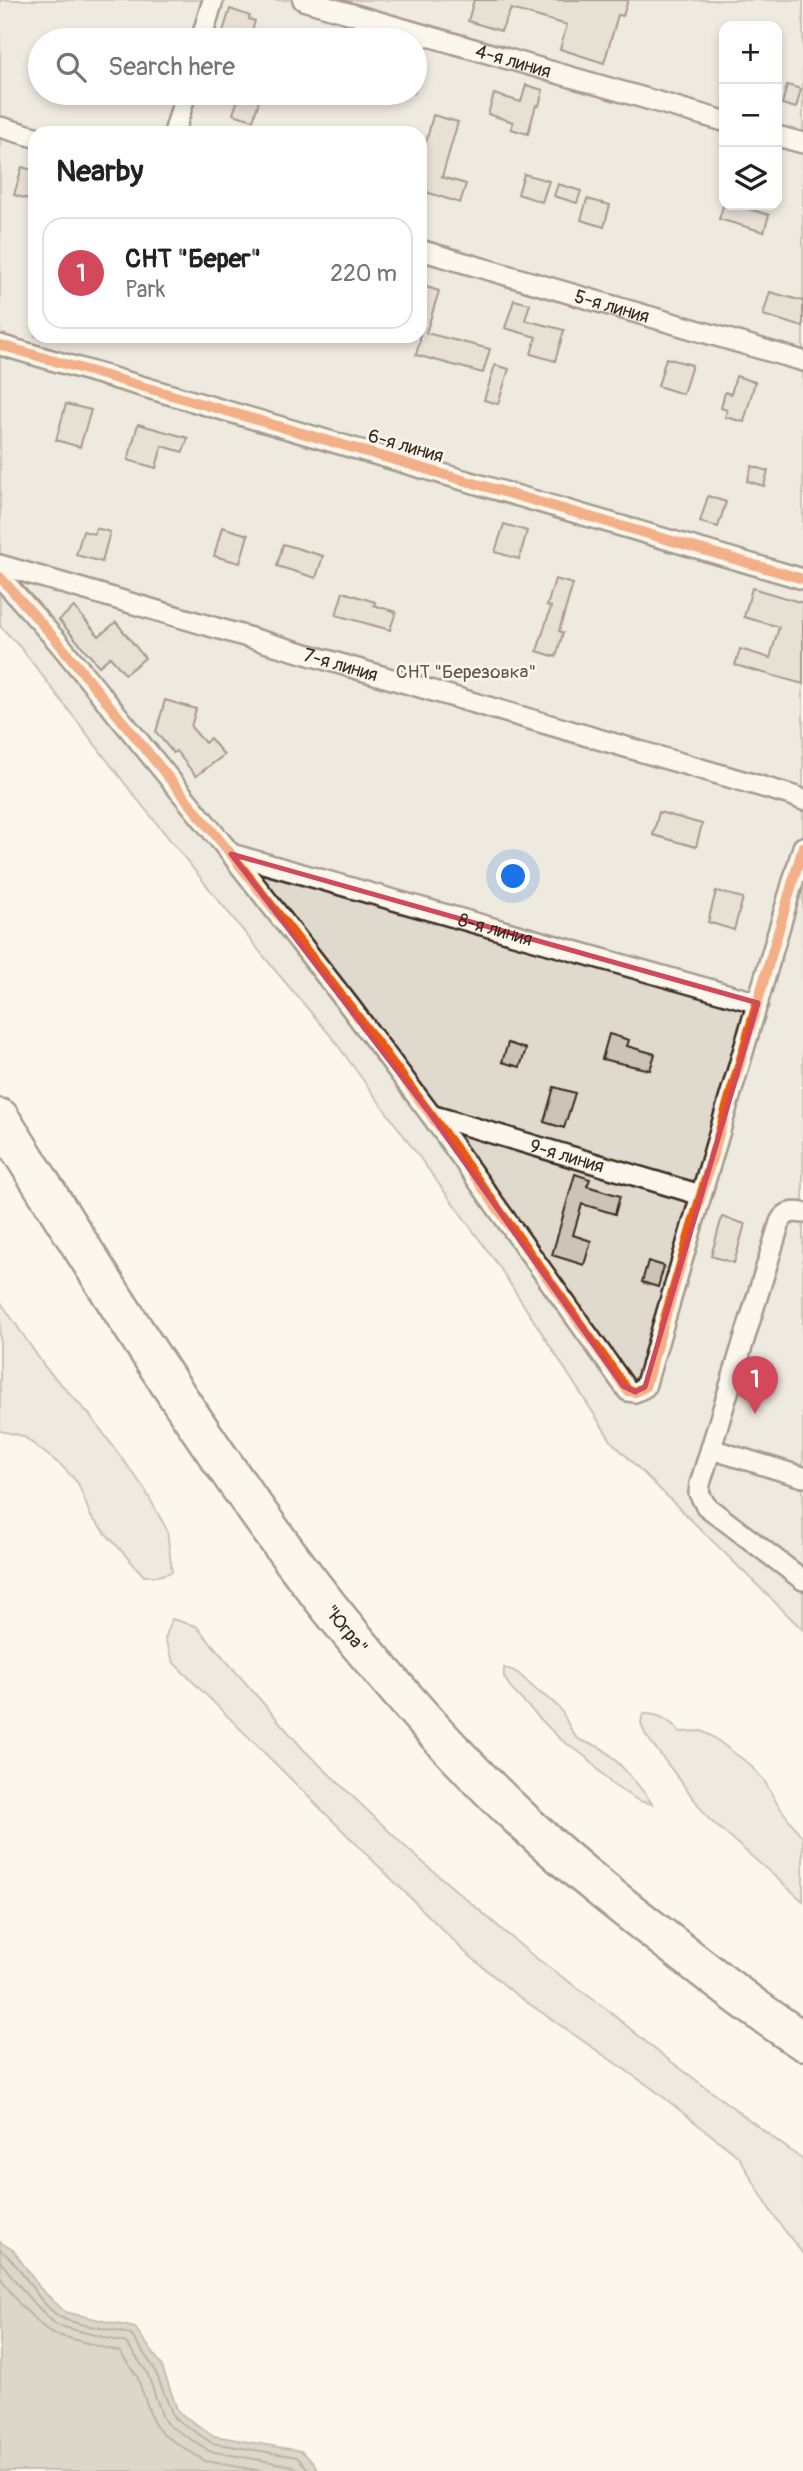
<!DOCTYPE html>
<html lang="en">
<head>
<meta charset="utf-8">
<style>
	body { margin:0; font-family:Pangolin,sans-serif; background:#f6f6f6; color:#222 }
	.controls { position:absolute; right:21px; top:21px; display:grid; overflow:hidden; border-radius:14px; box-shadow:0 4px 10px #0003 }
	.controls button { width:63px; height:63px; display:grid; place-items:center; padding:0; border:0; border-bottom:2px solid #e0e0e0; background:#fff; color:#222; font:35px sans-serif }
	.you { position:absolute; left:514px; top:877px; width:24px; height:24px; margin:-18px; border:5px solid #fff; border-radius:50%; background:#1a73e8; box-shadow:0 0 0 10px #1a73e833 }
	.badge { display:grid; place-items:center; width:46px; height:46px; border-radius:50%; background:#d1495b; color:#fff; font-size:23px; font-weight:700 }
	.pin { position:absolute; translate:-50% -58px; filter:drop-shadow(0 2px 4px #0008) }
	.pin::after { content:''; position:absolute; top:37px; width:24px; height:21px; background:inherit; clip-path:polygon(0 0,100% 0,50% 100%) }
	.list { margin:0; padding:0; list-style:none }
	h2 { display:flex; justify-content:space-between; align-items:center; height:91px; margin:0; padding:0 28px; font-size:30px }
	h2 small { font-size:23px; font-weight:400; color:#767676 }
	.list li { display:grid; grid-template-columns:46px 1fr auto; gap:21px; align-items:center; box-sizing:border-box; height:112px; margin:0 14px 14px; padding:0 14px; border:2px solid #e0e0e0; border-radius:21px }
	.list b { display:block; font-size:26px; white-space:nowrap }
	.list p { margin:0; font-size:23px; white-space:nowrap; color:#767676 }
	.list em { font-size:23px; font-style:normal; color:#767676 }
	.icon { flex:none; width:38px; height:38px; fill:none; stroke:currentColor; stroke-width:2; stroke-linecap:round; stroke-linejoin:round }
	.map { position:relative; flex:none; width:803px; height:2471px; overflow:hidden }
	.search { position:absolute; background:#fff; box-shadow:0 4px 10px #0003; left:28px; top:28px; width:399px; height:77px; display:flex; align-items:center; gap:18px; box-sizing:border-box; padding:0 24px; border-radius:38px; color:#767676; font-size:26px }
	.panel { position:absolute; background:#fff; box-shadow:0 4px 10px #0003; left:28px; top:126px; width:399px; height:217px; border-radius:21px }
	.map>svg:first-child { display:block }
	.green { fill:#dfd9ce; stroke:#8d8276; stroke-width:2; fill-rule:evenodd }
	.water { fill:#b6aea2; stroke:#85796d; stroke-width:2 }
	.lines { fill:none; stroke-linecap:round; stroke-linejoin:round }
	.shore { stroke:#6c5f53; stroke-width:2 }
	.building { fill:#ccc4b9; stroke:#3b2a1e; stroke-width:2 }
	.street-casing { stroke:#3b2a1e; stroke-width:24 }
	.highway-casing { stroke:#3b2a1e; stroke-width:42 }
	.street { stroke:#fbf7ec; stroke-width:19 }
	.highway { stroke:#fbf7ec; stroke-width:37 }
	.cycleway-casing { stroke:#fbf7ec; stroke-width:15 }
	.cycleway { stroke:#e8590c; stroke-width:10 }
	.marked { fill:none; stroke:#d1495b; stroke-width:5; stroke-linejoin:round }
	.labels { text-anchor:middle; stroke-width:5; stroke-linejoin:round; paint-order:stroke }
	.street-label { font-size:19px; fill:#3b2a1e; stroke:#fbf7ec }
	.park-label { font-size:19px; fill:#64564a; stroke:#fbf7ec }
</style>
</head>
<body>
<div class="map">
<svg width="803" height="2471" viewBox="0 0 803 2471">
	<rect width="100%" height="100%" fill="#fbf7ec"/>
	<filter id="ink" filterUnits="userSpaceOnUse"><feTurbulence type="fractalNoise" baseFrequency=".0143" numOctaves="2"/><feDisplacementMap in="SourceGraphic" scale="14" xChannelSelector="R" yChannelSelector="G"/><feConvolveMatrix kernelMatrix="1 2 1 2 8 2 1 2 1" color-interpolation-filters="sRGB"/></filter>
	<g filter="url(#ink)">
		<path class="green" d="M0,0H803V1630L612,1442L498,1265L331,1036L274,969L133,794L21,648L0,626ZM724,26H777V205H724ZM40,40H415V93H40ZM35,133H420V336H35Z
			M0,1301L45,1367L89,1414L144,1488L167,1530L172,1572L158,1576H144L91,1517L78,1483L62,1466L23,1436L0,1431Z
			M172,1619L196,1626L304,1750L412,1853L532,1955L605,2008L657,2051L803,2160V2254L773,2215L739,2157L653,2089L515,1994L464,1951L174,1663L165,1639Z
			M504,1668C519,1670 523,1679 534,1688C543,1696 552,1699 560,1709C566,1717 569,1729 576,1737C583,1744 593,1743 601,1748C612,1754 646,1793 652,1804L639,1801L613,1785L586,1757L560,1739L512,1690L504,1677Z
			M643,1714C659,1713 670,1720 680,1732L702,1731L713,1737L749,1764L764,1780L778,1805L803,1838V1901L709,1819L645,1734L641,1723Z"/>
		<path class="water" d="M0,2242L13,2250L40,2288L65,2312L135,2328L161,2364L178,2412L214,2436L301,2451L313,2462L318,2471H0Z"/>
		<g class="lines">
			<path class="shore" d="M0,2250C23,2265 37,2305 62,2318C80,2327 112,2328 131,2335L154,2368L174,2418L212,2443L297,2457L310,2471
				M0,2261L29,2298L56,2325L126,2343L147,2372L163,2418L168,2425L209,2451L293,2466L300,2471
				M0,2277L21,2306L50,2333L120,2352L137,2376L153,2422L162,2434L205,2461L262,2471"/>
		</g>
		<path class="building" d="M474,0H628L623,16L618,15L604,63L560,49L567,25L511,9L501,31L468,21Z
			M230,9L250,16L249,19L255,21L249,40L221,38Z
			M526,85L543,90L539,106L536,105L528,134L511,129L513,122L488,114L494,94L521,102Z
			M787,85L801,89L796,108L782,104Z
			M240,93L260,98L253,120L233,114Z
			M433,115L458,122L442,177L466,184L460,203L420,190V167Z
			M22,167L35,171V201L14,195Z
			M524,174L549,181L542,202L518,194Z
			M558,184L581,191L577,203L554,196Z
			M587,199L610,205L604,227L581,220Z
			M724,203V205H735L769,215L764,232L719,219Z
			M420,285L439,291L426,333L490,349L483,373L416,355L420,340Z
			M770,292L803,301V327L763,315Z
			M514,300L530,304L525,320L564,330L555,361L531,354L536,337L505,328Z
			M666,358L692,365L683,394L658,386Z
			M495,365L509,369L498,404L484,400Z
			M736,376L755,382L744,422L725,417L727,410L721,408L725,392L731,394Z
			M66,404L91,410L80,447L56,440Z
			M138,424L188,438L183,452L162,446L156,468L128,460Z
			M752,466L768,471L764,486L747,481Z
			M708,496L726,502L718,527L700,522Z
			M504,524L527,531L519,559L495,552Z
			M222,527L248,535L240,563L214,556Z
			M96,528L110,532L102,562L76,555L83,531L94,534Z
			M283,544L323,556L316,578L277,566Z
			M555,579L573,584L559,631L563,633L556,657L537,651L551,607L547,606Z
			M752,588L803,603V684L735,665L740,649L770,658L779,627L744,617Z
			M343,592L375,602L374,605L396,612L390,630L336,615Z
			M74,607L99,636L116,622L145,658L125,674L110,657L99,666L59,620Z
			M165,700L196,709L191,727L205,743L210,738L224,755L196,776L176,751L173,753L156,732Z
			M659,812L702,824L696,847L653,835Z
			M716,891L743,898L734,930L708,922Z
			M609,1034L629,1040L627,1046L655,1054L650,1070L602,1059Z
			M508,1043L526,1049L520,1067L502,1062Z
			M554,1087L575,1093L564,1128L544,1122Z
			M575,1174L590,1179L587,1186L620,1196L615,1214L582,1204L573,1235L591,1241L584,1265L552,1255Z
			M722,1217L745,1224L734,1263L711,1256Z
			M648,1261L664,1266L658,1287L642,1282Z"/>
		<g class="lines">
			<defs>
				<g id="street">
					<path id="s1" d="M303,0L724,121"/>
					<path d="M201,40L213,0"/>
					<path d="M0,127L35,137"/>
					<path d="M174,133L186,93"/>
					<path d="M777,136L803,143"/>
					<path id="s2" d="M420,250L803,361"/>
					<path d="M0,345L803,579"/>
					<path id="s3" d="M0,565L794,796L803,800"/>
					<path d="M0,577L57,641L231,854L351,1008L431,1115L628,1391L635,1392L645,1387L803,847"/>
					<path id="s4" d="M231,854L758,1003"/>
					<path id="s5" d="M431,1115L701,1195"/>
					<path d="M803,1213C793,1211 785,1212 780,1222L700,1484L699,1493L706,1506L803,1580"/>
					<path d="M711,1449L803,1477"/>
				</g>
				<g id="highway">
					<path id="s6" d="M0,1118C105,1283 207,1453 329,1607C389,1682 454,1757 525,1823C576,1871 632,1914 688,1957C725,1986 763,2015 803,2041"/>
				</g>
			</defs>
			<use href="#street" class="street-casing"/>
			<use href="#highway" class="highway-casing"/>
			<use href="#street" class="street"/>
			<use href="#highway" class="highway"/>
			<defs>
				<path id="cycleway" d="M0,345L803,579
					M0,577L57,641L231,854L351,1008L431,1115L628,1391L635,1392L645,1387L803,847"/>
			</defs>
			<use href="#cycleway" class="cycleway-casing"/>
			<use href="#cycleway" class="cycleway"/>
		</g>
	</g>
	<path d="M0 0H803V2471H0ZM231,854L758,1003L645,1387L635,1392L623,1386L431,1115Z" fill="#fbf7ec" fill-opacity=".55" fill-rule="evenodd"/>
	<path class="marked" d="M231,854L758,1003L645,1387L635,1392L623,1386L431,1115Z"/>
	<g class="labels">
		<g class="street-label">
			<text dy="7" stroke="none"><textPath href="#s1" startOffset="219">4-я линия</textPath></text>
			<text dy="7" stroke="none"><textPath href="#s2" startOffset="200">5-я линия</textPath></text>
			<text transform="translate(406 445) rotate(16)" y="7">6-я линия</text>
			<text dy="7" stroke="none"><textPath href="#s3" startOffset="355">7-я линия</textPath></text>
			<text dy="7" stroke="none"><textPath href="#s4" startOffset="275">8-я линия</textPath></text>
			<text dy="7" stroke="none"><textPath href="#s5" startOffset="142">9-я линия</textPath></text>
			<text dy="7" stroke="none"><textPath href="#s6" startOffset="618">"Югра"</textPath></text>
		</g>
		<g class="park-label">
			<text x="466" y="678">СНТ "Березовка"</text>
		</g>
	</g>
</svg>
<div class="controls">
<button>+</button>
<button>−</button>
<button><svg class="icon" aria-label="layers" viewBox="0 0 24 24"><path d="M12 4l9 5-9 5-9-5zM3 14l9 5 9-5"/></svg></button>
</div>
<div class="you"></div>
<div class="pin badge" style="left:755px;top:1414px">1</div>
<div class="search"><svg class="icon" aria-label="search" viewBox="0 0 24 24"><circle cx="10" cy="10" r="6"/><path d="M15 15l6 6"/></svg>Search here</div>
<section class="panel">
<h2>Nearby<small></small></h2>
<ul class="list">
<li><span class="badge">1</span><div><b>СНТ &quot;Берег&quot;</b><p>Park</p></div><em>220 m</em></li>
</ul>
</section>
</div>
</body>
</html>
